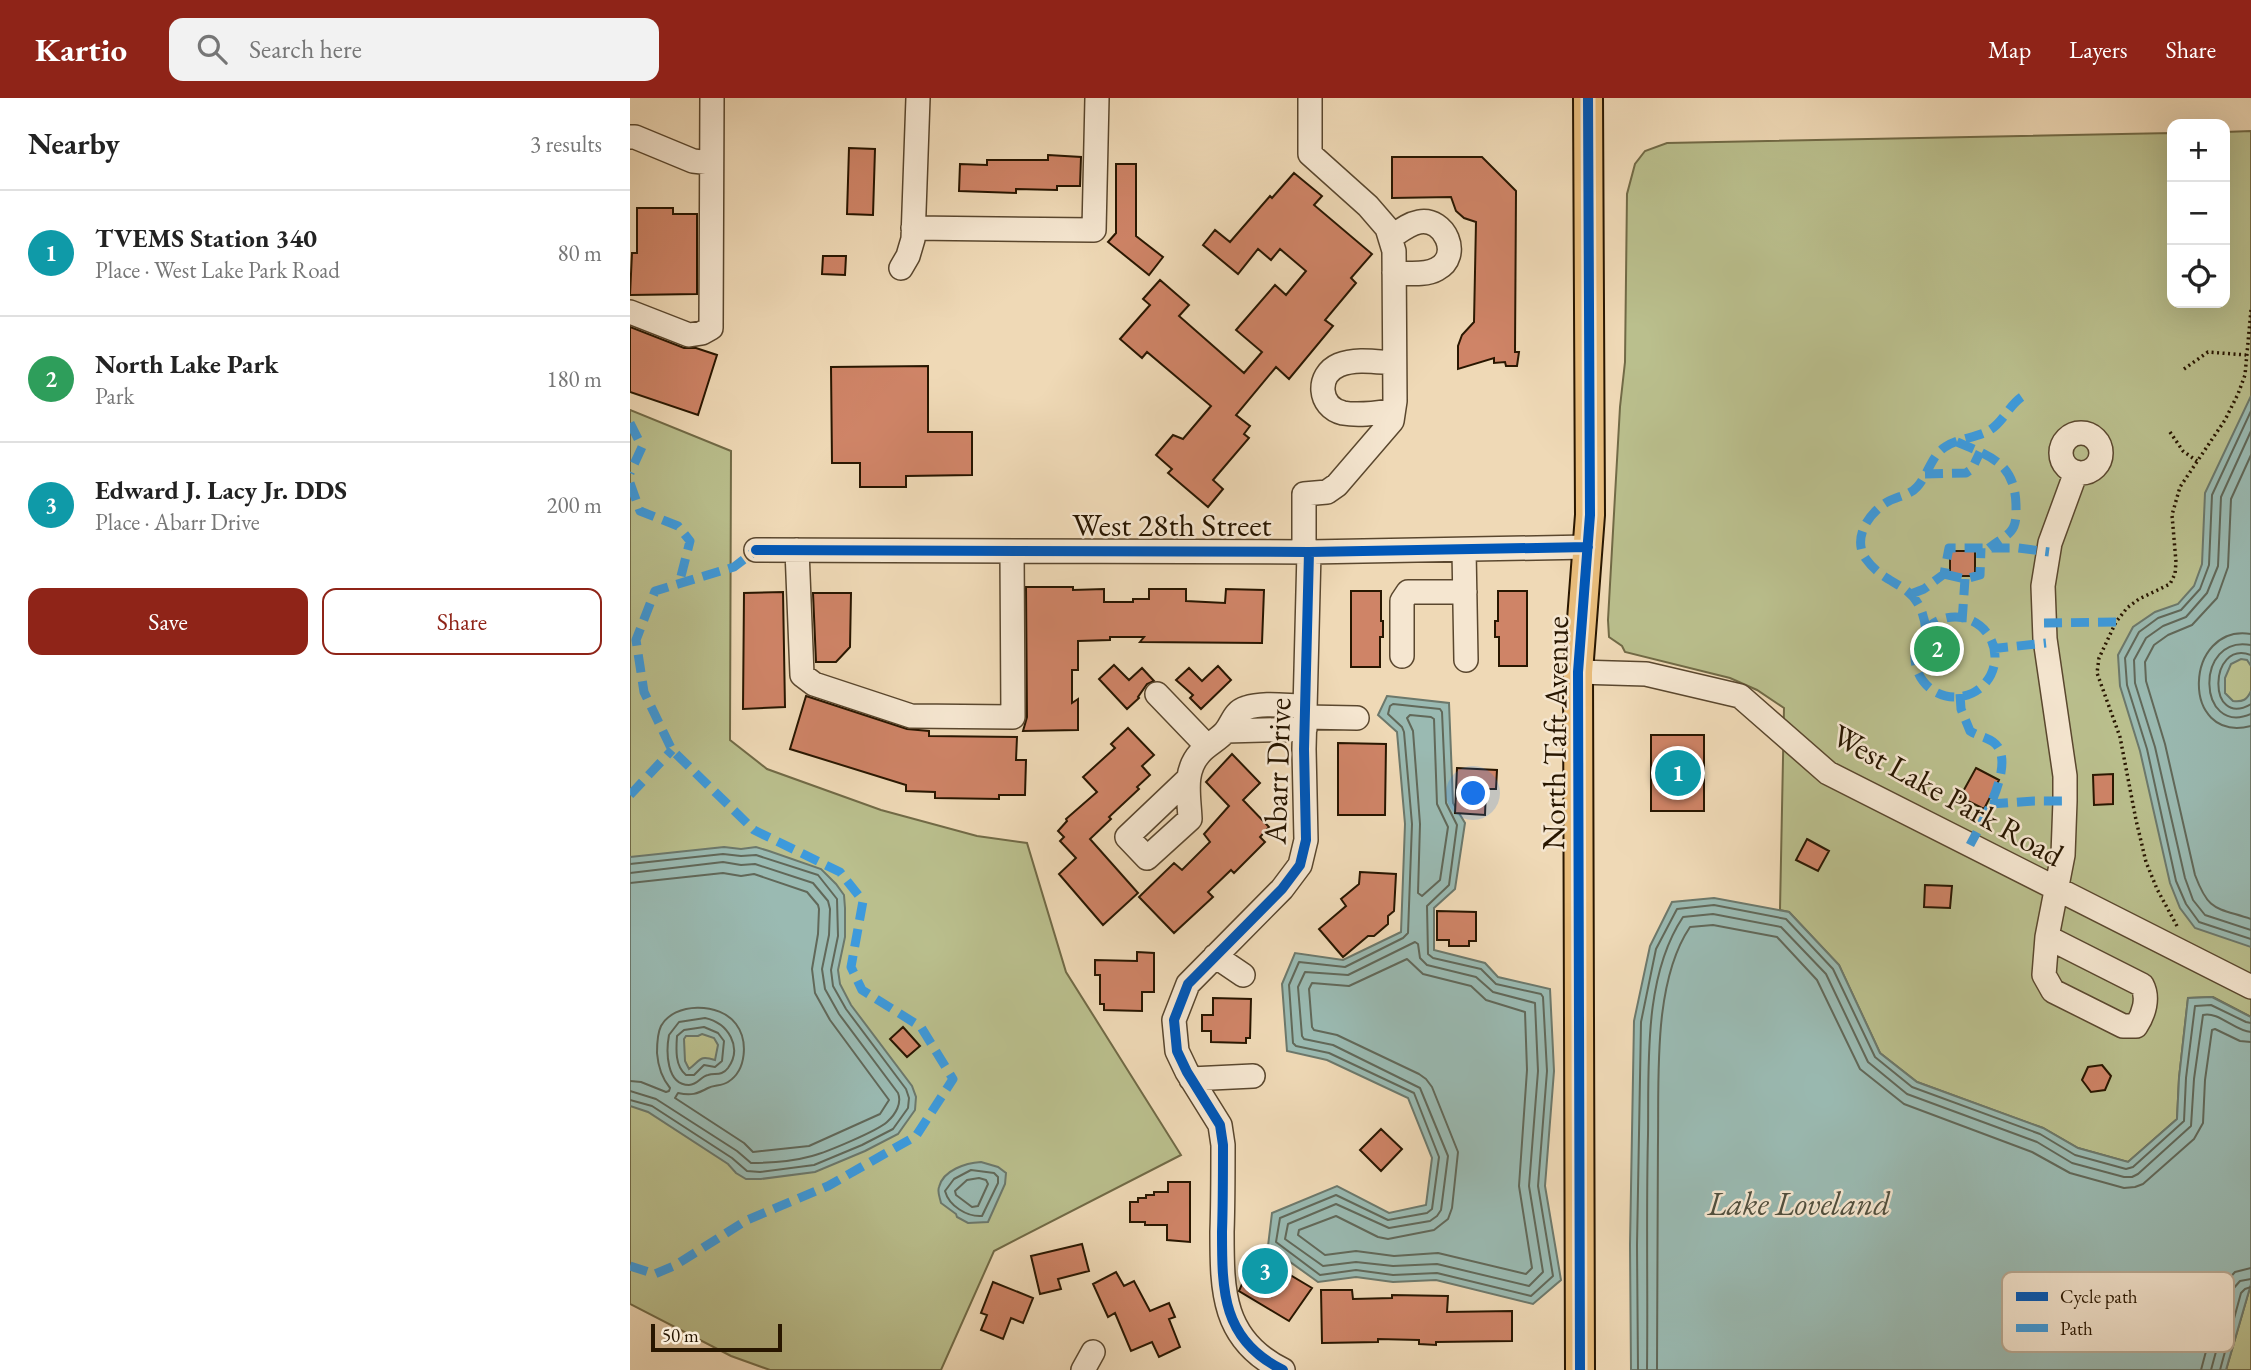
<!DOCTYPE html>
<html lang="en">
<head>
<meta charset="utf-8">
<style>
	body { margin:0; font-family:"EB Garamond",serif; background:#f2f2f2; color:#222 }
	.controls { position:absolute; right:21px; top:21px; display:grid; overflow:hidden; border-radius:14px; box-shadow:0 7px 28px #0002 }
	.controls button { width:63px; height:63px; display:grid; place-items:center; padding:0; border:0; border-bottom:2px solid #e0e0e0; background:#fff; color:#222; font:35px sans-serif }
	.scale { position:absolute; left:21px; bottom:18px; width:131px; box-sizing:border-box; padding-left:7px; border:4px solid #281600; border-top:0; font-size:19px; line-height:24px; white-space:nowrap; color:#281600; -webkit-text-stroke:5px #f5e6d0; paint-order:stroke }
	.you { position:absolute; left:844px; top:696px; width:24px; height:24px; margin:-18px; border:5px solid #fff; border-radius:50%; background:#1a73e8; box-shadow:0 0 0 10px #1a73e833 }
	.badge { display:grid; place-items:center; width:46px; height:46px; border-radius:50%; background:#8f2418; color:#fff; font-size:23px; font-weight:700 }
	.pin { position:absolute; translate:-50% -50%; border:4px solid #fff; box-shadow:0 2px 7px #0006 }
	.list { margin:0; padding:0; list-style:none }
	h2 { display:flex; justify-content:space-between; align-items:center; height:91px; margin:0; padding:0 28px; font-size:30px }
	h2 small { font-size:23px; font-weight:400; color:#767676 }
	.list li { display:grid; grid-template-columns:46px 1fr auto; gap:21px; align-items:center; box-sizing:border-box; height:126px; padding:0 28px; border-top:2px solid #e0e0e0 }
	.list b { display:block; font-size:26px; white-space:nowrap }
	.list p { margin:0; font-size:23px; white-space:nowrap; color:#767676 }
	.list em { font-size:23px; font-style:normal; color:#767676 }
	.actions { display:flex; gap:14px; padding:21px 28px }
	.actions a { flex:1; padding:16px 0; border:2px solid #8f2418; border-radius:14px; text-align:center; font-size:24px; color:#8f2418 }
	.actions .main { background:#8f2418; color:#fff }
	.icon { flex:none; width:38px; height:38px; fill:none; stroke:currentColor; stroke-width:2; stroke-linecap:round; stroke-linejoin:round }
	.map { position:relative; flex:none; width:1621px; height:1272px; overflow:hidden }
	header { display:flex; align-items:center; gap:42px; box-sizing:border-box; height:98px; padding:0 35px; background:#8f2418; color:#fff }
	header strong { font-size:33px }
	nav { display:flex; gap:38px; margin-inline-start:auto; font-size:24px }
	.search { width:490px; height:63px; background:#f2f2f2; display:flex; align-items:center; gap:18px; box-sizing:border-box; padding:0 24px; border-radius:14px; color:#767676; font-size:26px }
	main { display:flex }
	aside { flex:1; background:#fff }
	.map>svg:first-child { display:block }
	.green { fill:#babf8d; stroke:#716a46; stroke-width:2 }
	.water { fill:#9abab2; stroke:#6c786b; stroke-width:2; fill-rule:evenodd }
	.lines { fill:none; stroke-linecap:round; stroke-linejoin:round }
	.shore { stroke:#616859; stroke-width:2 }
	.building { fill:#cf8467; stroke:#281600; stroke-width:2 }
	.minor-casing { stroke:#5a472e; stroke-width:26 }
	.major-casing { stroke:#281600; stroke-width:32 }
	.path { stroke:#281600; stroke-width:3.5; stroke-dasharray:2 3.5; stroke-linecap:butt }
	.minor { stroke:#f5e6d0; stroke-width:23 }
	.major { stroke:#e8bc7b; stroke-width:28 }
	.quiet { stroke:#3d9adc; stroke-width:9; stroke-dasharray:18 9; stroke-linecap:butt }
	.cycleway-casing { stroke:#f5e6d0; stroke-width:15 }
	.cycleway { stroke:#0057b8; stroke-width:10 }
	.labels { text-anchor:middle; stroke-width:5; stroke-linejoin:round; paint-order:stroke }
	.street-label { font-size:32px; fill:#281600; stroke:#f5e6d0 }
	.water-label { font-size:33px; font-style:italic; fill:#504f3e; stroke:#f5e6d0 }
	.key { fill:#f5e6d0; stroke:#b8a892; stroke-width:2 }
	.key-label { font-size:19px; fill:#281600 }
</style>
</head>
<body>
<header>
<strong>Kartio</strong>
<div class="search"><svg class="icon" aria-label="search" viewBox="0 0 24 24"><circle cx="10" cy="10" r="6"/><path d="M15 15l6 6"/></svg>Search here</div>
<nav><a>Map</a><a>Layers</a><a>Share</a></nav>
</header>
<main>
<aside>
<h2>Nearby<small>3 results</small></h2>
<ul class="list">
<li><span class="badge" style="background:#0f9aa8">1</span><div><b>TVEMS Station 340</b><p>Place · West Lake Park Road</p></div><em>80 m</em></li>
<li><span class="badge" style="background:#2e9e5b">2</span><div><b>North Lake Park</b><p>Park</p></div><em>180 m</em></li>
<li><span class="badge" style="background:#0f9aa8">3</span><div><b>Edward J. Lacy Jr. DDS</b><p>Place · Abarr Drive</p></div><em>200 m</em></li>
</ul>
<div class="actions"><a class="main">Save</a><a>Share</a></div>
</aside>
<div class="map">
<svg width="1621" height="1272" viewBox="0 0 1621 1272">
	<rect width="100%" height="100%" fill="#efd9b6"/>
	<filter id="stains"><feTurbulence type="fractalNoise" baseFrequency=".00286" numOctaves="4"/><feColorMatrix values="0 0 0 0 .2 0 0 0 0 .09 0 0 0 0 .02 0 0 0 .5 -.17"/></filter>
	<radialGradient id="worn" r=".72"><stop offset=".6" stop-color="#630" stop-opacity="0"/><stop offset="1" stop-color="#630" stop-opacity=".3"/></radialGradient>
	<path class="green" d="M1621,33V919L1583,899L1558,900L1549,980L1547,1021L1498,1064L1448,1050L1413,1030L1287,984L1250,955L1209,867L1159,814L1150,812L1154,610L1127,592L1100,580L995,554L992,548L979,539L978,522L990,309L995,264L997,96L1005,66L1015,53L1037,45L1542,35V205H1595V34Z
		M0,312L101,353L100,642L137,671L251,712L347,738L397,745L436,874L551,1057L364,1153L311,1272H140L101,1258L0,1206Z
		M1621,1186V1272H1596Z"/>
	<path class="water" d="M1621,298V568L1617,562L1611,561L1601,566L1595,580V595L1603,603C1613,604 1617,602 1621,593V849L1565,830L1550,810L1540,785L1510,653L1490,588L1488,557L1503,529L1525,514L1548,506L1564,488L1572,466L1575,395Z
		M757,598L819,605L823,705L835,725L825,791L804,810V852L855,865L868,879L920,891L924,973L915,1088L931,1182L903,1206L806,1182L763,1184L726,1179L688,1184L638,1148L642,1115L707,1088L759,1115L796,1107L802,1060L778,1000L697,962L657,953L652,886L665,855L713,862L771,834L775,726L767,634L748,617Z
		M94,749L111,751L126,749L139,753L191,771L206,786L214,797L215,810V839L208,872L210,886L221,907L282,988L286,999L285,1012L268,1036L235,1053L185,1074L131,1081H116L106,1075L98,1066L18,1014L0,1008V759ZM72,936L84,940L88,947L85,962C69,957 71,962 59,971L55,963L54,941L56,938H68Z
		M1084,800L1159,814L1209,867L1250,955L1287,984L1413,1030L1448,1050L1498,1064L1547,1021L1549,980L1558,900L1582,899L1621,919V1186L1596,1272H1001L1000,1147L1004,923L1020,848L1042,804Z
		M351,1064L368,1069L376,1075L375,1086L358,1124L338,1125L327,1119L326,1116L311,1105C310,1100 307,1094 309,1089C313,1072 336,1065 351,1064Z"/>
	<g class="lines">
		<path class="shore" d="M1621,313L1582,397L1579,467L1570,491L1551,512L1528,520L1509,534L1495,560L1497,587L1517,651L1546,783L1556,806L1569,824L1621,841
			M1621,333L1591,399L1588,468L1577,495L1556,519L1533,528L1516,540L1504,562L1505,585L1525,649L1555,780L1563,802L1575,817L1621,832
			M1621,357L1601,401L1598,469L1587,500L1562,527L1538,537L1524,547L1515,564L1516,583L1535,646L1565,777C1579,814 1585,809 1621,821
			M1621,536C1554,525 1549,646 1621,628
			M1621,547C1564,536 1567,639 1621,616
			M1621,557C1578,541 1577,632 1621,606
			M763,606L810,611L812,614L816,705L827,727L819,787L797,808L798,856L803,860L851,871L866,886L911,896L913,899L917,973L908,1088L923,1178L901,1198L807,1175L763,1177L726,1172L690,1177L646,1144L650,1120L706,1097L758,1122L797,1115L802,1111L809,1059L784,995L699,955L666,948L663,945L659,887L669,864L715,869L773,840L778,835L782,726L774,634L772,629L758,616L760,608Z
			M780,617L801,619L804,621L807,706L818,729L810,782L792,798L788,795L790,726L783,633L777,620Z
			M0,766L93,756L111,758L126,757L188,777L207,801L208,838L201,872L203,888L216,911L276,991L279,1000L278,1010L263,1031L232,1047L184,1067L130,1074L117,1073L102,1060L22,1008L0,1002
			M0,775L93,764L111,767L125,766L183,785L198,803L200,811L199,837L192,871L195,891L209,916L268,995C272,1005 266,1016 257,1024C247,1033 197,1054 182,1058C164,1063 140,1065 121,1065L107,1053L26,1001L0,993
			M0,785L93,775L111,778L124,776L177,794L188,807L189,811L188,836L182,871L185,895L200,922L259,1002L250,1016L179,1048L123,1054L114,1045L45,1000L48,995C61,998 67,996 78,990C84,987 92,988 98,984C117,972 118,942 106,926C90,904 44,904 31,928C27,936 27,946 27,955C28,968 31,979 40,990L39,993L36,994L11,984L0,983
			M785,844L788,846L790,860L797,867L846,879L863,894L905,905L908,973L899,1088L913,1174L899,1188L807,1166L763,1168L726,1164L693,1168L655,1141L658,1126L706,1106L759,1130L800,1123L807,1118L811,1112L818,1058L790,990L703,947L674,941L672,938L668,889L675,874L718,877Z
			M777,861L793,876L841,888L856,902L895,914L897,972L889,1088L902,1170L896,1176L808,1155L764,1158L726,1153L695,1157L668,1137L669,1132L706,1118L748,1139L758,1141L804,1132L818,1121L822,1110L828,1054L802,989L796,981L789,976L707,937L684,932L682,929L679,891L682,885L719,888Z
			M75,920C98,925 113,949 98,970C92,978 86,975 78,977C71,978 68,987 59,987C36,987 36,953 39,937L49,924Z
			M74,929L88,935L94,943L92,963L85,969L74,967L64,977H56C45,968 46,952 47,938L54,932Z
			M341,1072L364,1075L368,1079V1085L352,1118C337,1119 319,1108 315,1093L324,1081Z
			M349,1080L356,1082L358,1086L348,1108L342,1109L326,1097L325,1093L337,1082Z
			M1008,1272L1007,1147L1011,924L1026,851L1047,811L1084,807L1156,821L1203,871L1245,959L1282,989L1410,1036L1445,1057L1496,1071L1503,1069L1554,1023L1556,980L1565,908L1581,907L1616,924L1621,925
			M1017,1272C1018,1194 1016,1115 1018,1037C1019,968 1013,879 1053,819L1083,816L1151,829L1196,876L1238,964L1277,996L1407,1044L1442,1065L1494,1079H1502L1508,1076L1561,1028L1564,981L1573,917C1588,913 1605,933 1621,934
			M1027,1272C1028,1195 1027,1119 1028,1043C1029,978 1023,884 1060,829L1083,827L1147,839L1187,882L1230,971L1274,1006L1402,1054L1440,1075L1494,1090L1505,1089L1513,1086L1564,1041L1573,1025L1575,982L1582,932L1585,931L1610,943L1621,944
			M1571,1272L1594,1186L1605,1174L1621,1170
			M1581,1272L1603,1191L1610,1183L1621,1181
			M1590,1272L1611,1195L1615,1191L1621,1189"/>
	</g>
	<path class="building" d="M219,50L245,51L243,117L217,116Z
		M418,57L451,59L450,88H427V92L386,91V95L329,93L330,66L357,67V62H418Z
		M762,59H852L886,93L885,254H889L887,268H876L875,264L864,265V260L828,271V248L832,237L844,224L846,124L834,120L826,113L821,99L762,100Z
		M486,66H506V138L533,159L519,177L478,144L486,135Z
		M664,75L692,98L684,107L742,156L721,180L726,185L695,222L703,228L659,281L646,269L606,317L620,328L614,336L619,340L583,382L593,391L578,409L538,375L542,371L526,357L543,337L553,341L581,308L517,254L512,260L490,241L520,207L513,201L530,182L559,207L549,218L614,275L632,254L606,232L645,187L656,197L676,173L650,151L641,162L628,151L608,176L573,147L585,132L600,144L640,98L642,100Z
		M7,110H43V116H67V196L0,197L2,155H7Z
		M193,158H216L215,177L192,176Z
		M0,229L54,250H66L87,257L68,317L0,294Z
		M298,268V334H342V377L276,378V389H230V365H202L201,269Z
		M1320,453H1345V478H1320Z
		M396,489H443V492L474,491V504H503V501H519V491H556V503L595,505L596,491L634,492L632,545L510,544L514,539H480V542L448,543V572H442V605L448,601V632L393,633L397,619Z
		M721,493H751V523H753V539H750V569H721Z
		M868,493H897V568H869V539H865V523H868Z
		M153,494L155,609L113,611L114,495Z
		M183,495H221L220,549L206,564H186Z
		M484,567L499,582L512,570L524,583L517,586L508,599L509,600L497,611L469,581Z
		M588,568L601,582L571,611L560,600L563,597L546,582L559,570L572,583Z
		M176,598L277,631L299,633V638L387,639L386,662H396L395,697H369V701L305,700V694L276,693V687L160,651Z
		M498,630L524,657L512,668L520,677L507,689L509,691L479,719L481,721L460,741L508,795L473,827L429,776L446,760L430,743L434,739L428,733L437,723L436,721L467,694L453,679L485,650L481,646Z
		M1021,637H1074V713H1021Z
		M708,645L756,646L755,717H708Z
		M602,656L630,685L613,702L639,729L630,739L635,744L604,775L601,772L578,794L583,799L544,835L509,799L544,765L552,772L580,744L574,736L599,708L576,684Z
		M827,670L867,672L866,691H856L855,717L825,715Z
		M1346,670L1369,682L1354,711L1330,699Z
		M1483,676V706L1464,707L1463,677Z
		M1177,741L1199,753L1188,773L1166,762Z
		M730,774L766,776L764,813L758,818V826L744,838H738L713,859L689,831L716,808L711,801L729,786Z
		M1295,787L1322,788L1320,810L1294,809Z
		M807,813L846,814V843H839V848H819V842H807Z
		M507,854L524,855V894H512V913L474,912V906H470V877H465V862L507,863Z
		M583,900L621,901L620,940H616V945L581,944V933H572V917H583Z
		M273,929L290,948L277,959L260,941Z
		M1472,967L1481,978L1475,992L1461,994L1452,982L1458,969Z
		M751,1031L772,1051L751,1073L730,1052Z
		M538,1084H560V1144L537,1142V1127H515V1124H500V1104H508V1100H516V1097H524V1094H538Z
		M452,1146L459,1173L428,1181L431,1191L410,1196L401,1158Z
		M625,1156L682,1190L659,1223L609,1193Z
		M486,1174L494,1188L504,1183L520,1213L539,1205L545,1219L539,1221L550,1249L529,1259L522,1244L501,1253L485,1215L478,1219L463,1186Z
		M363,1184L403,1200L393,1225L381,1220L373,1241L351,1232L357,1217L351,1215Z
		M691,1192H722L723,1201L762,1200V1197L818,1198L817,1214L882,1213V1243L806,1244V1247L789,1246V1242L748,1241V1244L692,1245Z"/>
	<g class="lines">
		<defs>
			<path id="minor" d="M0,39H5L63,63L81,65
				M283,130L464,132L467,0
				M760,140C769,134 778,126 789,124C815,119 832,158 807,171C795,178 778,175 764,175
				M271,170L278,158L283,141L288,0
				M0,214L59,237L72,235L81,230L82,0
				M763,313C748,315 729,318 713,315C688,309 686,277 709,267C726,260 747,264 764,265
				M1431 355a20 20 0 1 1 40 0a20 20 0 1 1-40 0Z
				M126,452L679,454L958,449
				M167,452L172,577L184,586L281,618L383,619L382,453
				M834,452L836,562
				M674,454V396L697,394L707,387L762,323L765,303L764,153L757,130L738,108L680,56V0
				M772,558V503L778,494H835
				M948,574L1016,576L1110,598L1198,675L1621,889
				M527,596L577,648
				M675,619L727,620
				M596,633L675,631
				M558,681L497,739L517,760L560,721C559,697 553,674 570,655C577,647 588,642 595,634C603,625 603,614 616,610C634,604 657,608 675,608
				M1417,839L1512,887C1519,900 1514,916 1506,928H1493L1423,893L1414,877L1417,839L1433,757L1435,703V678L1415,541L1413,488L1420,445L1446,374
				M585,858L613,877
				M561,981L623,978
				M453,1272L463,1254
				M653,1272C592,1242 592,1193 592,1134C593,1105 593,1076 593,1047L590,1027L557,974L547,953L544,922L558,886L652,791L670,767L676,742L674,651L679,454"/>
			<path id="major" d="M950,1272L948,574L960,417L958,0"/>
		</defs>
		<use href="#minor" class="minor-casing"/>
		<use href="#major" class="major-casing"/>
		<path class="path" d="M1554,271L1578,254L1616,257
			M1540,334L1553,353L1567,363
			M1547,828L1527,791L1516,764L1506,722L1490,639L1467,575L1469,560L1486,524L1497,510L1509,501L1540,486L1545,476L1546,464L1542,417L1550,389L1595,322L1608,296L1615,277L1621,212"/>
		<use href="#minor" class="minor"/>
		<use href="#major" class="major"/>
		<path class="quiet" d="M0,325L12,349L0,375
			M1327,344C1360,358 1385,365 1386,407C1386,415 1387,426 1381,433C1375,440 1366,444 1359,450
			M1295,376L1336,375L1342,371L1350,354
			M0,385L10,413L48,428L60,443L49,486
			M1314,476L1335,481L1350,477L1351,450
			M1281,496L1294,491L1314,476L1319,450H1388L1419,454
			M1285 559a40 40 0 1 1 80 0a40 40 0 1 1-80 0Z
			M1332,524L1335,481
			M1414,525L1486,524
			M1296,532C1290,482 1258,492 1236,461C1221,440 1240,413 1259,403C1269,398 1280,397 1287,389C1298,377 1301,358 1315,349C1328,340 1347,340 1360,332C1374,323 1379,307 1393,298
			M1360,551L1416,545
			M1330,596L1331,611L1340,633C1349,639 1363,640 1368,649C1383,672 1351,726 1340,747
			M0,697L42,652
			M1360,706L1404,703H1435
			M0,1168L25,1176L44,1168L117,1122L198,1088L286,1038L323,981L291,929L232,892L221,869L233,803L210,774L124,732L42,652L14,594L6,542L25,493L104,469L126,452"/>
		<defs>
			<path id="cycleway" d="M126,452L679,454L958,449
				M653,1272C592,1242 592,1193 592,1134C593,1105 593,1076 593,1047L590,1027L557,974L547,953L544,922L558,886L652,791L670,767L676,742L674,651L679,454
				M950,1272L948,574L960,417L958,0"/>
		</defs>
		<use href="#cycleway" class="cycleway-casing"/>
		<use href="#cycleway" class="cycleway"/>
	</g>
	<g class="labels">
		<g class="street-label">
			<text x="542" y="438">West 28th Street</text>
			<text transform="translate(925 635) rotate(-89)" y="11">North Taft Avenue</text>
			<text transform="translate(647 673) rotate(-88)" y="11">Abarr Drive</text>
			<text transform="translate(1318 697) rotate(29)" y="11">West Lake Park Road</text>
		</g>
		<g class="water-label">
			<text x="1169" y="1117">Lake Loveland</text>
		</g>
	</g>
	<rect x="1372" y="1174" width="232" height="80" rx="10" class="key"/>
	<rect x="1386" y="1194" width="32" height="9" fill="#0057b8"/>
	<rect x="1386" y="1226" width="32" height="8" fill="#3d9adc"/>
	<g class="key-label">
		<text x="1430" y="1205">Cycle path</text>
		<text x="1430" y="1237">Path</text>
	</g>
	<rect width="100%" height="100%" filter="url(#stains)"/>
	<rect width="100%" height="100%" fill="url(#worn)"/>
</svg>
<div class="controls">
<button>+</button>
<button>−</button>
<button><svg class="icon" aria-label="locate" viewBox="0 0 24 24"><circle cx="12" cy="12" r="6"/><path d="M12 2v4M12 18v4M2 12h4M18 12h4"/></svg></button>
</div>
<div class="scale">50 m</div>
<div class="you"></div>
<div class="pin badge" style="left:1048px;top:675px;background:#0f9aa8">1</div>
<div class="pin badge" style="left:1307px;top:551px;background:#2e9e5b">2</div>
<div class="pin badge" style="left:635px;top:1173px;background:#0f9aa8">3</div>
</div>
</main>
</body>
</html>
